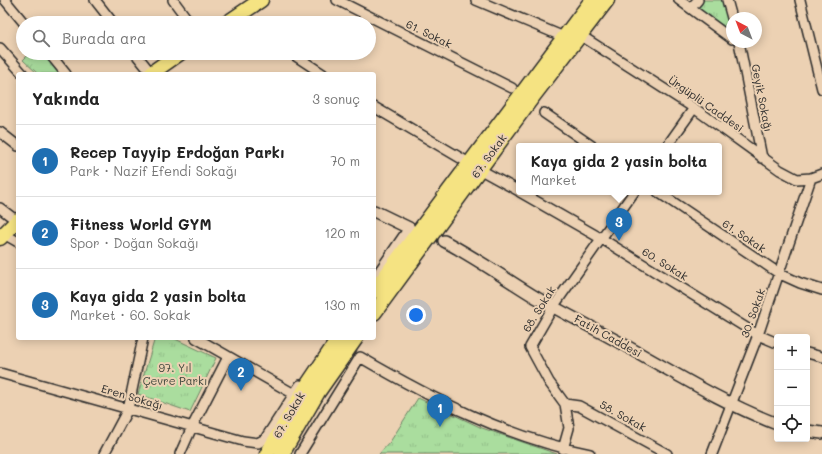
<!DOCTYPE html>
<html lang="tr">
<head>
<meta charset="utf-8">
<style>
	body { margin:0; font-family:Mali,sans-serif; background:#f6f6f6; color:#222 }
	.controls { position:absolute; right:12px; bottom:12px; display:grid; overflow:hidden; border-radius:4px; box-shadow:0 2px 10px #0003 }
	.controls button { width:36px; height:36px; display:grid; place-items:center; padding:0; border:0; border-bottom:1px solid #e0e0e0; background:#fff; color:#222; font:20px sans-serif }
	.compass { position:absolute; left:726px; top:12px; width:36px; height:36px; border-radius:50%; background:#fff; box-shadow:0 2px 10px #0003; rotate:318deg }
	.you { position:absolute; left:416px; top:315px; width:14px; height:14px; margin:-10px; border:3px solid #fff; border-radius:50%; background:#1a73e8; box-shadow:0 0 0 6px #1a73e833 }
	.badge { display:grid; place-items:center; width:26px; height:26px; border-radius:50%; background:#1f6fb2; color:#fff; font-size:13px; font-weight:700 }
	.pin { position:absolute; translate:-50% -33px; filter:drop-shadow(0 1px 2px #0008) }
	.pin::after { content:''; position:absolute; top:21px; width:14px; height:12px; background:inherit; clip-path:polygon(0 0,100% 0,50% 100%) }
	.popup { position:absolute; left:516px; top:143px; width:206px; height:52px; box-sizing:border-box; display:grid; place-content:center; border-radius:4px; background:#fff; filter:drop-shadow(0 1px 3px #0005); font-size:13px; white-space:nowrap; color:#767676 }
	.popup b { font-size:15px; color:#222 }
	.popup::after { content:''; position:absolute; left:50%; top:100%; margin-left:-8px; border:8px solid transparent; border-top-color:#fff }
	.list { margin:0; padding:0; list-style:none }
	h2 { display:flex; justify-content:space-between; align-items:center; height:52px; margin:0; padding:0 16px; font-size:17px }
	h2 small { font-size:13px; font-weight:400; color:#767676 }
	.list li { display:grid; grid-template-columns:26px 1fr auto; gap:12px; align-items:center; box-sizing:border-box; height:72px; padding:0 16px; border-top:1px solid #e0e0e0 }
	.list b { display:block; font-size:15px; white-space:nowrap }
	.list p { margin:0; font-size:13px; white-space:nowrap; color:#767676 }
	.list em { font-size:13px; font-style:normal; color:#767676 }
	.icon { flex:none; width:22px; height:22px; fill:none; stroke:currentColor; stroke-width:2; stroke-linecap:round; stroke-linejoin:round }
	.map { position:relative; flex:none; width:822px; height:454px; overflow:hidden }
	.search { position:absolute; background:#fff; box-shadow:0 2px 10px #0003; left:16px; top:16px; width:360px; height:44px; display:flex; align-items:center; gap:10px; box-sizing:border-box; padding:0 14px; border-radius:22px; color:#767676; font-size:15px }
	.panel { position:absolute; background:#fff; box-shadow:0 2px 10px #0003; left:16px; top:72px; width:360px; height:268px; border-radius:4px }
	.map>svg:first-child { display:block }
	.park { fill:url(#park-tufts); stroke:#6a8464 }
	.lines { fill:none; stroke-linecap:round; stroke-linejoin:round }
	.minor-casing { stroke:#2b2b2b; stroke-width:12 }
	.tertiary-casing { stroke:#2b2b2b; stroke-width:14 }
	.primary-casing { stroke:#2b2b2b; stroke-width:17 }
	.minor { stroke:#ecd1b3; stroke-width:9 }
	.tertiary { stroke:#ecd1b3; stroke-width:11 }
	.primary { stroke:#f5e382; stroke-width:14 }
	.labels { text-anchor:middle; stroke-width:4; stroke-linejoin:round; paint-order:stroke }
	.street-label { font-size:11px; fill:#2b2b2b; stroke:#ecd1b3 }
	.park-label { font-size:11px; fill:#3e463c; stroke:#ecd1b3 }
</style>
</head>
<body>
<div class="map">
<svg width="822" height="454" viewBox="0 0 822 454">
	<defs>
		<pattern id="park-tufts" width="24" height="20" patternUnits="userSpaceOnUse"><rect width="24" height="20" fill="#aadd9e"/><path d="M3 7l-1-3M5 7V3M7 7l1-3M15 17l-1-3M17 17v-4M19 17l1-3" fill="none" stroke="#92be88"/></pattern>
	</defs>
	<rect width="100%" height="100%" fill="#ecd1b3"/>
	<filter id="ink" filterUnits="userSpaceOnUse"><feTurbulence type="fractalNoise" baseFrequency=".025" numOctaves="2"/><feDisplacementMap in="SourceGraphic" scale="8" xChannelSelector="R" yChannelSelector="G"/><feConvolveMatrix kernelMatrix="1 2 1 2 8 2 1 2 1" color-interpolation-filters="sRGB"/></filter>
	<g filter="url(#ink)">
		<path class="park" d="M702,0H723L732,34L697,7Z
			M30,53H45L63,74H38L23,60Z
			M155,338H173L216,358L190,412L138,394Z
			M418,398L482,428L557,454H379L390,442Z"/>
		<g class="lines">
			<defs>
				<path id="minor" d="M5,0L24,23
					M95,0L113,23
					M173,0L190,23
					M337,0L512,88
					M476,0L564,37
					M679,0L732,39
					M727,0L732,18
					M800,0L822,89
					M691,8L698,0
					M237,17L246,23
					M580,35L694,108L780,170L797,179L811,178L822,174
					M739,42L762,158
					M0,48L23,74
					M49,53L66,74
					M135,53L151,73
					M291,53L323,74
					M374,107L469,163
					M544,113L592,146
					M0,132L18,146
					M667,146L694,108
					M479,169L519,191
					M520,192L602,239L758,335L777,343
					M658,192L780,274L800,283L822,290
					M0,208L17,221
					M4,234L18,242
					M374,279L409,228
					M196,338L294,394
					M807,353L822,357
					M0,373L243,441L258,443L265,439L300,385
					M565,404L579,406L667,454
					M563,449L569,428L565,404L549,382L530,347L553,307L634,192
					M104,454L128,409L143,338
					M180,454L192,427L228,357
					M300,454L360,357C432,399 508,438 590,454
					M712,454L758,335L811,178"/>
				<path id="tertiary" d="M374,211L409,228
					M444,241C476,258 506,279 537,298C573,318 609,336 644,356C688,381 730,406 777,424
					M807,431L822,433"/>
				<path id="primary" d="M227,23L261,0
					M150,74L180,53
					M0,238L18,220
					M374,291L592,0
					M374,313L531,99L607,0
					M267,454L308,384L339,338
					M282,454L318,392L356,338"/>
			</defs>
			<use href="#minor" class="minor-casing"/>
			<use href="#tertiary" class="tertiary-casing"/>
			<use href="#primary" class="primary-casing"/>
			<use href="#minor" class="minor"/>
			<use href="#tertiary" class="tertiary"/>
			<use href="#primary" class="primary"/>
		</g>
	</g>
	<g class="labels">
		<g class="street-label">
			<text transform="translate(429 34) rotate(26)" y="4">61. Sokak</text>
			<text transform="translate(762 98) rotate(79)" y="4">Geyik Sokağı</text>
			<text transform="translate(706 104) rotate(35)" y="4">Ürgüplü Caddesi</text>
			<text transform="translate(489 156) rotate(-54)" y="4">67. Sokak</text>
			<text transform="translate(744 236) rotate(34)" y="4">61. Sokak</text>
			<text transform="translate(665 264) rotate(32)" y="4">60. Sokak</text>
			<text transform="translate(539 309) rotate(-58)" y="4">68. Sokak</text>
			<text transform="translate(753 313) rotate(-70)" y="4">30. Sokak</text>
			<text transform="translate(608 336) rotate(29)" y="4">Fatih Caddesi</text>
			<text transform="translate(132 397) rotate(16)" y="4">Eren Sokağı</text>
			<text transform="translate(289 415) rotate(-60)" y="4">67. Sokak</text>
			<text transform="translate(623 416) rotate(29)" y="4">58. Sokak</text>
		</g>
		<g class="park-label">
			<text x="175" y="372">97. Yıl<tspan x="175" dy="13">Çevre Parkı</tspan></text>
		</g>
	</g>
</svg>
<div class="controls">
<button>+</button>
<button>−</button>
<button><svg class="icon" aria-label="locate" viewBox="0 0 24 24"><circle cx="12" cy="12" r="6"/><path d="M12 2v4M12 18v4M2 12h4M18 12h4"/></svg></button>
</div>
<svg class="compass" viewBox="-18 -18 36 36"><path d="M0-13l5 13h-10z" fill="#e53935"/><path d="M0 13l5-13h-10z" fill="#767676"/></svg>
<div class="you"></div>
<div class="pin badge" style="left:440px;top:427px">1</div>
<div class="pin badge" style="left:241px;top:391px">2</div>
<div class="pin badge" style="left:619px;top:241px">3</div>
<div class="popup"><b>Kaya gida 2 yasin bolta</b>Market</div>
<div class="search"><svg class="icon" aria-label="search" viewBox="0 0 24 24"><circle cx="10" cy="10" r="6"/><path d="M15 15l6 6"/></svg>Burada ara</div>
<section class="panel">
<h2>Yakında<small>3 sonuç</small></h2>
<ul class="list">
<li><span class="badge">1</span><div><b>Recep Tayyip Erdoğan Parkı</b><p>Park · Nazif Efendi Sokağı</p></div><em>70 m</em></li>
<li><span class="badge">2</span><div><b>Fitness World GYM</b><p>Spor · Doğan Sokağı</p></div><em>120 m</em></li>
<li><span class="badge">3</span><div><b>Kaya gida 2 yasin bolta</b><p>Market · 60. Sokak</p></div><em>130 m</em></li>
</ul>
</section>
</div>
</body>
</html>
